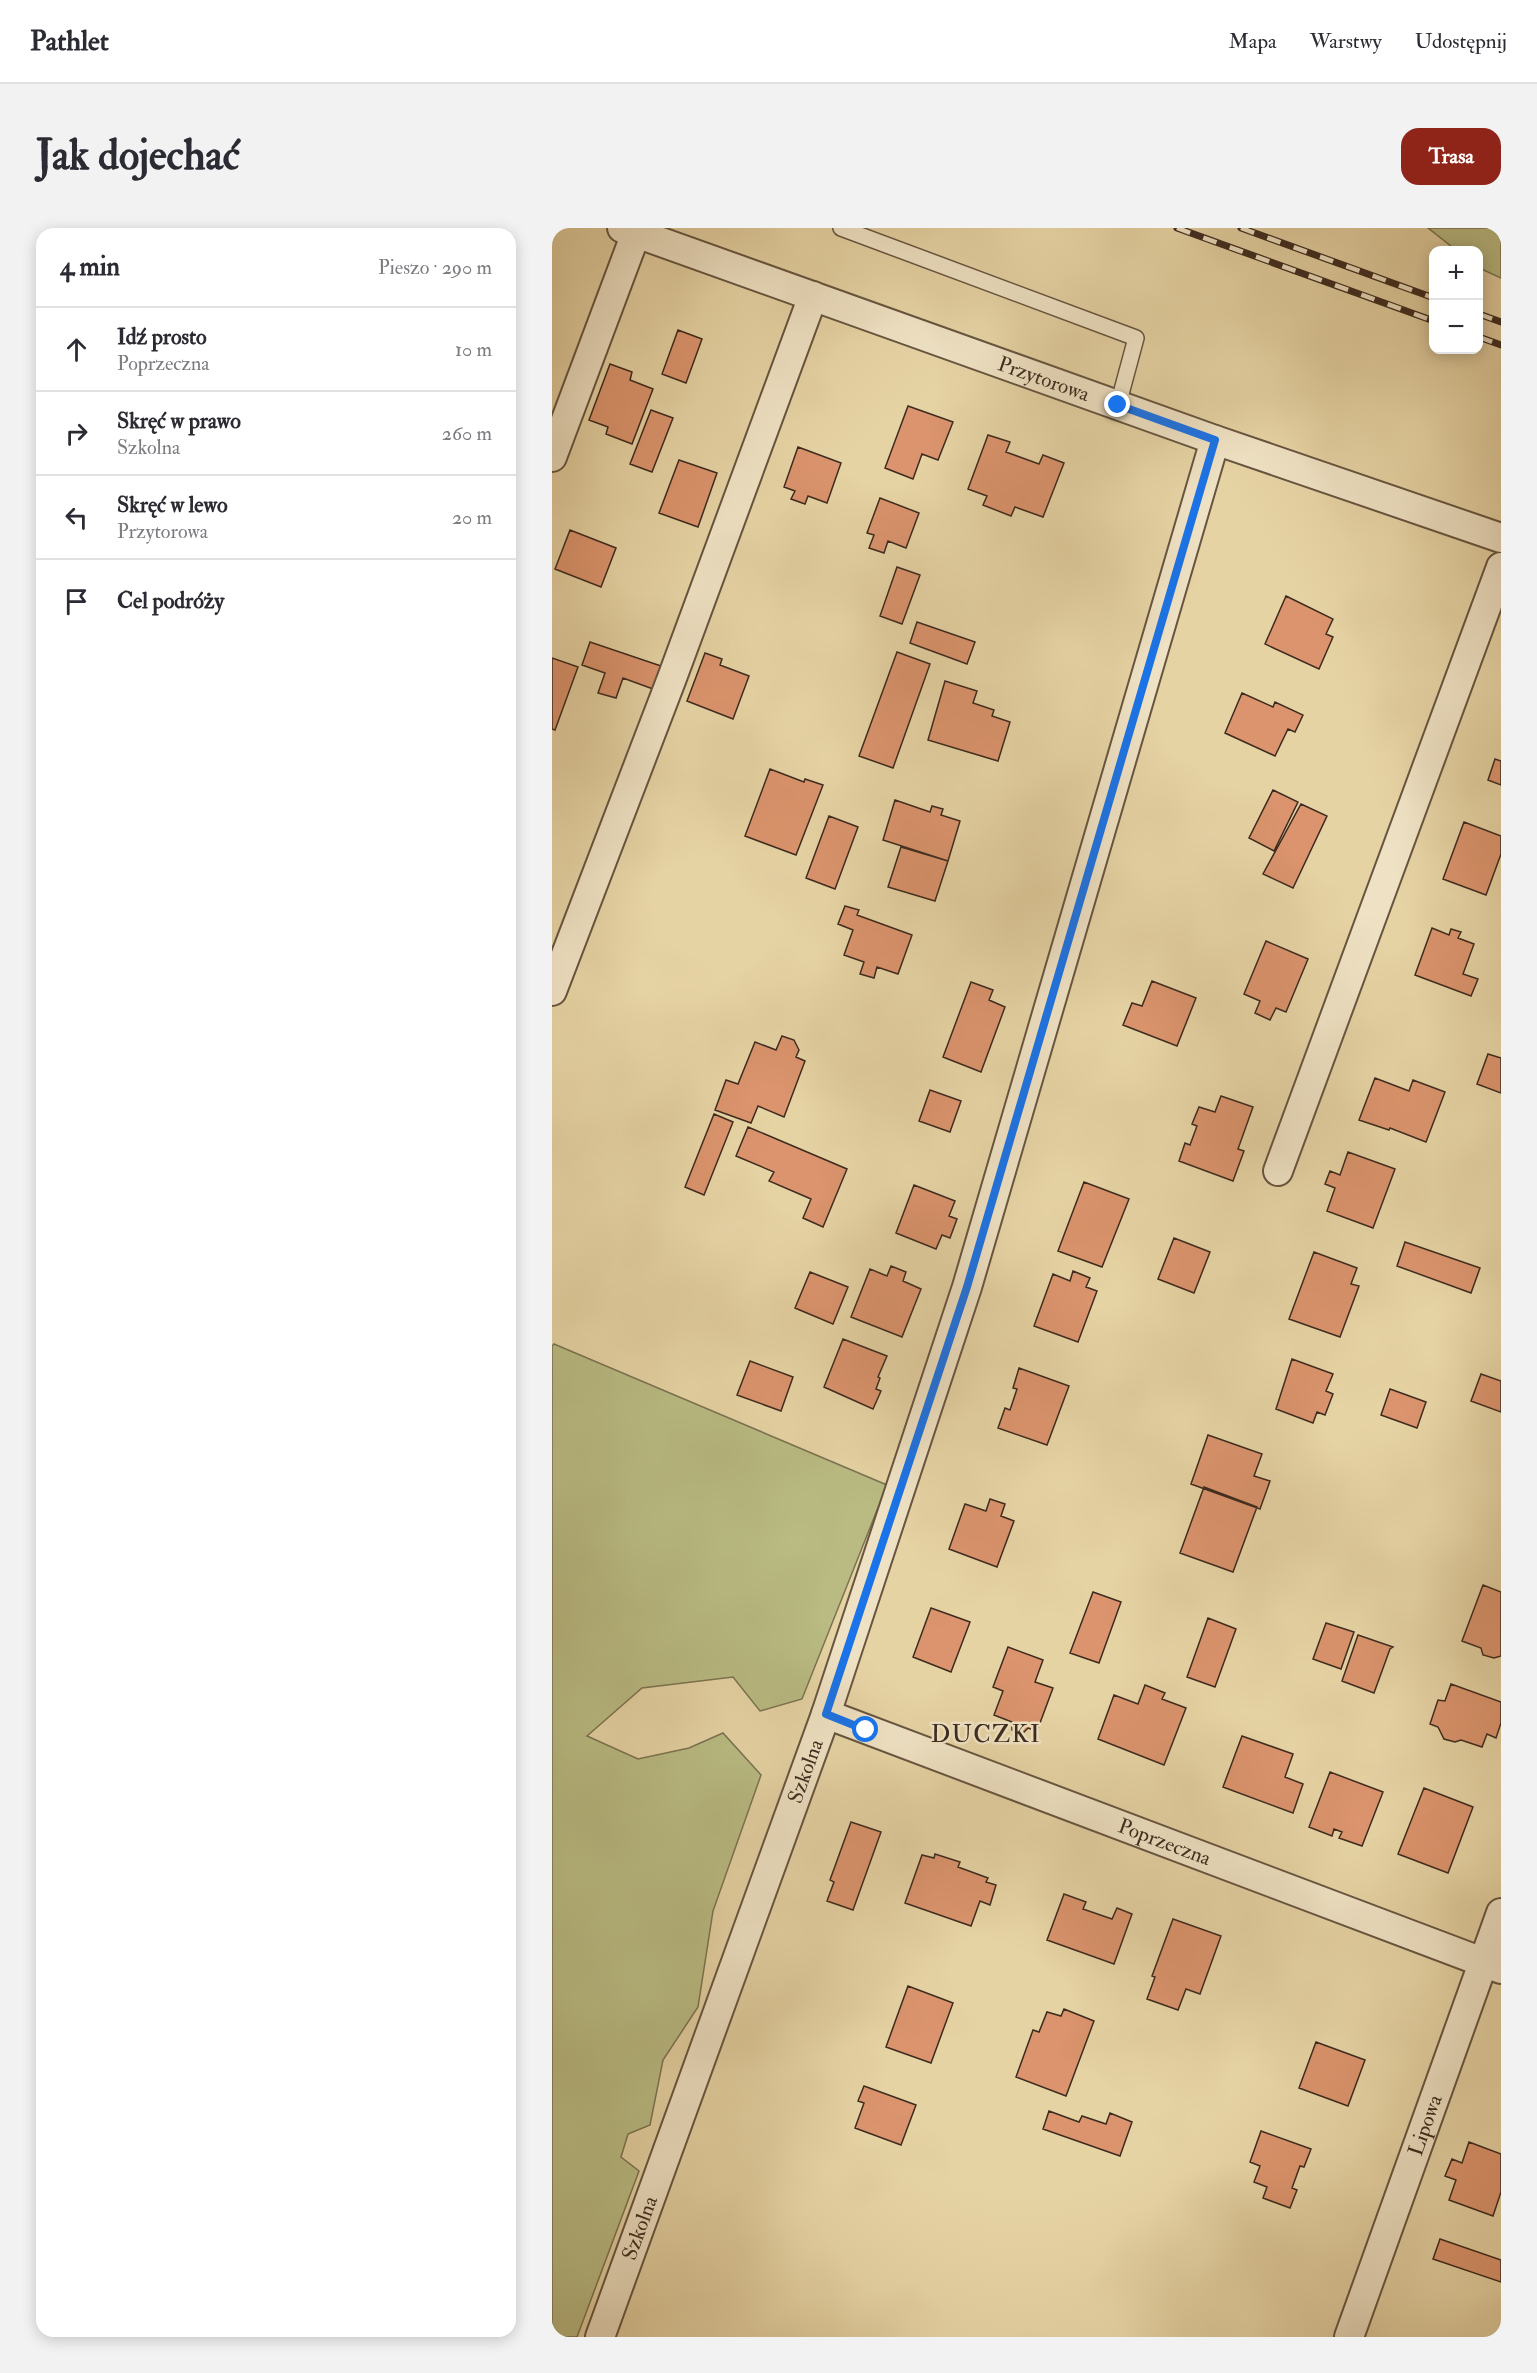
<!DOCTYPE html>
<html lang="pl">
<head>
<meta charset="utf-8">
<style>
	body { margin:0; font-family:"IM FELL Double Pica",serif; background:#f2f2f3; color:#2b2b33 }
	.controls { position:absolute; right:18px; top:18px; display:grid; overflow:hidden; border-radius:12px; box-shadow:0 3px 15px #0003 }
	.controls button { width:54px; height:54px; display:grid; place-items:center; padding:0; border:0; border-bottom:2px solid #e1e1e2; background:#fff; color:#2b2b33; font:30px sans-serif }
	.stop { position:absolute; width:18px; height:18px; margin:-14px; border:4px solid #1a73e8; border-radius:50%; background:#fff }
	.stop.end { background:#1a73e8; border-color:#fff; box-shadow:0 2px 6px #0008 }
	.list { margin:0; padding:0; list-style:none }
	h2 { display:flex; justify-content:space-between; align-items:center; height:78px; margin:0; padding:0 24px; font-size:26px }
	h2 small { font-size:20px; font-weight:400; color:#7c7c81 }
	.list li { display:grid; grid-template-columns:39px 1fr auto; gap:18px; align-items:center; box-sizing:border-box; height:84px; padding:0 24px; border-top:2px solid #e1e1e2 }
	.list b { display:block; font-size:22px; white-space:nowrap }
	.list p { margin:0; font-size:20px; white-space:nowrap; color:#7c7c81 }
	.list em { font-size:20px; font-style:normal; color:#7c7c81 }
	.icon { flex:none; width:33px; height:33px; fill:none; stroke:currentColor; stroke-width:2; stroke-linecap:round; stroke-linejoin:round }
	.map { position:relative; flex:none; width:949px; height:2109px; overflow:hidden; border-radius:18px }
	header { display:flex; align-items:center; gap:36px; box-sizing:border-box; height:84px; padding:0 30px; background:#fff; border-bottom:2px solid #e1e1e2 }
	header strong { font-size:28px }
	nav { display:flex; gap:33px; margin-inline-start:auto; font-size:21px }
	.intro { display:flex; align-items:center; justify-content:space-between; box-sizing:border-box; height:144px; padding:0 36px }
	h1 { margin:0; font-size:42px }
	.button { padding:15px 27px; border-radius:18px; background:#8f2418; color:#fff; font-size:21px; font-weight:700 }
	main { display:flex; gap:36px; padding:0 36px }
	aside { flex:1; background:#fff; border-radius:18px; box-shadow:0 3px 15px #0003 }
	.map>svg:first-child { display:block }
	.green { fill:#b9bb83; stroke:#7b7351; stroke-width:1.5 }
	.building { fill:#db946d; stroke:#3d2b1f; stroke-width:1.5 }
	.lines { fill:none; stroke-linecap:round; stroke-linejoin:round }
	.lane-casing { stroke:#675540; stroke-width:18 }
	.street-casing { stroke:#675540; stroke-width:32 }
	.lane { stroke:#efe2c4; stroke-width:15 }
	.street { stroke:#efe2c4; stroke-width:28 }
	.rail-casing { stroke:#3d2b1f; stroke-width:7 }
	.rail { stroke:#efe2c4; stroke-width:4.5; stroke-dasharray:14; stroke-linecap:butt }
	.route { stroke:#1a73e8; stroke-width:8 }
	.labels { text-anchor:middle; stroke-width:5; stroke-linejoin:round; paint-order:stroke }
	.street-label { font-size:21px; fill:#3d2b1f; stroke:#efe2c4 }
	.quarter-label { font-size:24px; letter-spacing:1.5px; fill:#3d2b1f; stroke:#efe2c4 }
</style>
</head>
<body>
<header>
<strong>Pathlet</strong>
<nav><a>Mapa</a><a>Warstwy</a><a>Udostępnij</a></nav>
</header>
<div class="intro"><h1>Jak dojechać</h1><a class="button">Trasa</a></div>
<main>
<aside>
<h2>4 min<small>Pieszo · 290 m</small></h2>
<ul class="list">
<li><svg class="icon" aria-label="ahead" viewBox="0 0 24 24"><path d="M12 20V5M6 11l6-6 6 6"/></svg><div><b>Idź prosto</b><p>Poprzeczna</p></div><em>10 m</em></li>
<li><svg class="icon" aria-label="right" viewBox="0 0 24 24"><path d="M7 20v-9h11M14 6l5 5-5 5"/></svg><div><b>Skręć w prawo</b><p>Szkolna</p></div><em>260 m</em></li>
<li><svg class="icon" aria-label="left" viewBox="0 0 24 24"><path d="M17 20v-9H6M10 6l-5 5 5 5"/></svg><div><b>Skręć w lewo</b><p>Przytorowa</p></div><em>20 m</em></li>
<li><svg class="icon" aria-label="arrive" viewBox="0 0 24 24"><path d="M6 21V4h12l-3 4 3 4H6"/></svg><div><b>Cel podróży</b></div></li>
</ul>
</aside>
<div class="map">
<svg width="949" height="2109" viewBox="0 0 949 2109">
	<rect width="100%" height="100%" fill="#e6d3a4"/>
	<filter id="stains"><feTurbulence type="fractalNoise" baseFrequency=".00333" numOctaves="4"/><feColorMatrix values="0 0 0 0 .2 0 0 0 0 .09 0 0 0 0 .02 0 0 0 .5 -.17"/></filter>
	<radialGradient id="worn" r=".72"><stop offset=".6" stop-color="#630" stop-opacity="0"/><stop offset="1" stop-color="#630" stop-opacity=".3"/></radialGradient>
	<path class="green" d="M876,0H949V50L927,40V22H904Z
		M2,1116L335,1257L250,1471L208,1483L181,1449L90,1460L35,1508L86,1531L137,1520L171,1505L209,1547L161,1683L146,1779L111,1832L98,1897L76,1906L69,1929L87,1943L25,2109H0V1118Z"/>
	<path class="building" d="M126,102L150,111L134,155L110,146Z
		M58,136L80,144L78,152L101,161L80,216L54,206L56,199L37,192Z
		M356,178L401,194L386,232L370,226L361,251L333,240Z
		M99,182L121,190L100,244L78,236Z
		M436,207L458,214L454,224L487,236L491,227L512,235L491,289L463,279L459,288L431,277L435,268L416,261Z
		M246,219L289,235L275,275L256,268L253,276L239,271L243,263L232,259Z
		M127,232L165,245L146,299L107,285Z
		M328,270L367,285L354,320L336,313L332,325L317,320L322,307L315,305Z
		M18,302L64,320L49,359L3,341Z
		M345,339L368,347L350,396L328,388Z
		M734,368L781,391L774,406L781,409L767,441L713,416Z
		M365,394L423,414L415,436L358,415Z
		M38,414L109,438L101,461L71,450L64,470L46,465L53,445L30,437Z
		M345,424L378,436L341,540L307,528Z
		M153,425L170,431L168,437L197,448L181,491L135,473Z
		M0,430L26,439L3,502L0,501Z
		M393,453L425,463L421,475L442,482L440,488L458,494L446,533L376,512Z
		M690,465L721,479L723,474L751,487L743,504L736,501L723,528L673,505Z
		M943,531L949,533V557L936,552Z
		M218,541L252,554L253,551L271,557L244,627L193,608Z
		M721,562L746,574L722,623L697,610Z
		M343,572L378,584L380,578L391,581L389,587L408,593L396,633L331,612Z
		M749,576L775,588L741,660L711,646Z
		M277,588L306,599L283,661L254,650Z
		M912,594L949,608V626L934,667L891,651Z
		M349,619L396,633L383,673L336,659Z
		M293,678L307,682L305,687L360,707L346,746L325,739L322,750L308,746L312,734L292,727L301,702L286,696Z
		M880,700L897,707L899,701L909,704L906,710L922,716L911,746L926,751L919,768L863,747Z
		M714,713L756,731L734,784L724,780L718,792L703,785L708,773L692,766Z
		M600,753L644,770L625,818L571,797L580,775L590,778Z
		M419,754L441,762L437,772L453,779L429,844L391,829Z
		M230,808L242,812L247,822L244,829L253,833L232,889L206,878L199,895L163,882L174,852L186,856L203,814L224,822Z
		M936,826L949,830V865L925,856Z
		M823,850L857,863L861,852L893,864L874,914L838,900L837,902L807,892Z
		M378,862L409,873L398,904L367,893Z
		M669,868L701,879L686,921L692,923L681,953L627,933L633,915L638,917L645,898L640,896L647,879L663,884Z
		M162,886L181,894L152,967L133,959Z
		M196,899L295,941L271,999L251,990L259,971L217,953L222,944L184,928Z
		M796,924L843,941L821,1000L775,983L783,960L773,956L778,943L788,947Z
		M532,954L577,971L550,1039L506,1023Z
		M362,957L403,973L397,988L405,991L398,1010L390,1007L384,1021L344,1005Z
		M622,1010L658,1024L642,1065L606,1051Z
		M853,1014L928,1040L919,1065L845,1038Z
		M762,1024L805,1040L799,1056L807,1058L788,1109L737,1091Z
		M339,1038L354,1044L351,1053L369,1061L350,1109L299,1089L318,1041L335,1048Z
		M521,1043L538,1050L534,1059L545,1063L526,1114L482,1098L501,1046L518,1053Z
		M258,1044L296,1059L281,1096L243,1080Z
		M291,1111L335,1128L326,1149L328,1150L324,1161L329,1163L321,1181L272,1159Z
		M740,1131L781,1146L774,1163L781,1166L773,1187L765,1184L761,1195L724,1181Z
		M198,1133L241,1149L229,1183L185,1167Z
		M467,1140L517,1158L495,1217L446,1200L453,1180L458,1182L465,1161L461,1160Z
		M929,1146L949,1153V1184L919,1173Z
		M838,1161L874,1174L865,1200L829,1187Z
		M656,1207L710,1226L702,1248L718,1253L708,1281L639,1256Z
		M652,1259L705,1279L681,1344L628,1325Z
		M438,1271L453,1276L449,1288L462,1293L445,1339L397,1321L413,1276L434,1283Z
		M931,1357L949,1364V1428L942,1430L931,1427L929,1420L910,1413Z
		M541,1364L569,1374L547,1435L518,1425Z
		M379,1380L418,1394L399,1444L361,1429Z
		M656,1390L684,1401L663,1459L635,1449Z
		M774,1395L802,1404L789,1441L761,1431Z
		M806,1407L841,1419L838,1421L822,1465L790,1453Z
		M456,1419L491,1432L483,1454L501,1460L485,1503L476,1500L470,1506L460,1502V1494L442,1487L451,1463L441,1459Z
		M899,1456L949,1474V1495L944,1510L935,1506L930,1519L909,1512L903,1514L892,1511L886,1499L878,1496L886,1472L893,1473Z
		M593,1457L613,1465L610,1471L634,1480L612,1537L546,1511L562,1467L586,1476Z
		M690,1508L741,1526L733,1549L751,1556L741,1585L671,1559Z
		M778,1544L831,1564L810,1618L787,1610L790,1604L782,1601L780,1608L757,1599Z
		M872,1560L921,1579L896,1645L846,1626Z
		M299,1594L329,1604L301,1682L275,1673L282,1654L278,1652Z
		M383,1626L408,1634L406,1639L436,1650L434,1654L444,1657L438,1677L428,1673L419,1698L353,1675L370,1627L382,1630Z
		M512,1666L534,1674L531,1681L560,1691L565,1680L580,1686L562,1736L495,1712Z
		M621,1691L669,1708L648,1766L634,1761L626,1782L595,1771L603,1749L600,1748Z
		M356,1758L401,1775L379,1835L334,1819Z
		M512,1781L542,1793L514,1868L464,1849L481,1802L487,1804L495,1784L509,1788Z
		M764,1814L813,1832L796,1878L747,1860Z
		M312,1858L364,1877L349,1917L303,1900L312,1875L306,1873Z
		M497,1883L527,1894L530,1888L554,1896L558,1885L580,1894L568,1928L491,1901Z
		M709,1903L759,1921L752,1939L748,1938L740,1960L745,1962L738,1980L711,1970L715,1959L702,1954L708,1938L698,1934Z
		M917,1914L949,1926V1964L941,1988L897,1972L904,1952L893,1948L900,1931L910,1935Z
		M888,2011L949,2032V2054L881,2031Z"/>
	<g class="lines">
		<defs>
			<path id="lane" d="M289,0L584,110L566,177"/>
			<g id="street">
				<path id="s1" d="M70,0L663,212L949,310"/>
				<path d="M0,229L84,5"/>
				<path d="M0,763L120,450L261,68"/>
				<path d="M726,943L949,339"/>
				<path id="s2" d="M274,1486L949,1741"/>
				<path id="s3" d="M48,2109L274,1486L415,1059L663,212"/>
				<path id="s4" d="M797,2109L949,1685"/>
			</g>
		</defs>
		<use href="#lane" class="lane-casing"/>
		<use href="#street" class="street-casing"/>
		<use href="#lane" class="lane"/>
		<use href="#street" class="street"/>
		<defs>
			<path id="rail" d="M625,0L882,93
				M689,0L882,70
				M927,86L949,94
				M927,109L949,117"/>
		</defs>
		<use href="#rail" class="rail-casing"/>
		<use href="#rail" class="rail"/>
	</g>
	<g class="lines">
		<path class="route" d="M314,1502L274,1486L415,1059L663,212L566,177"/>
	</g>
	<g class="labels">
		<g class="street-label">
			<text dy="7" stroke="none"><textPath href="#s1" startOffset="448">Przytorowa</textPath></text>
			<text dy="7" stroke="none"><textPath href="#s3" startOffset="602">Szkolna</textPath></text>
			<text dy="7" stroke="none"><textPath href="#s2" startOffset="362">Poprzeczna</textPath></text>
			<text dy="7" stroke="none"><textPath href="#s4" startOffset="225">Lipowa</textPath></text>
			<text dy="7" stroke="none"><textPath href="#s3" startOffset="116">Szkolna</textPath></text>
		</g>
		<g class="quarter-label">
			<text x="434" y="1514">DUCZKI</text>
		</g>
	</g>
	<rect width="100%" height="100%" filter="url(#stains)"/>
	<rect width="100%" height="100%" fill="url(#worn)"/>
</svg>
<div class="controls">
<button>+</button>
<button>−</button>
</div>
<div class="stop" style="left:314px;top:1502px"></div>
<div class="stop end" style="left:566px;top:177px"></div>
</div>
</main>
</body>
</html>
